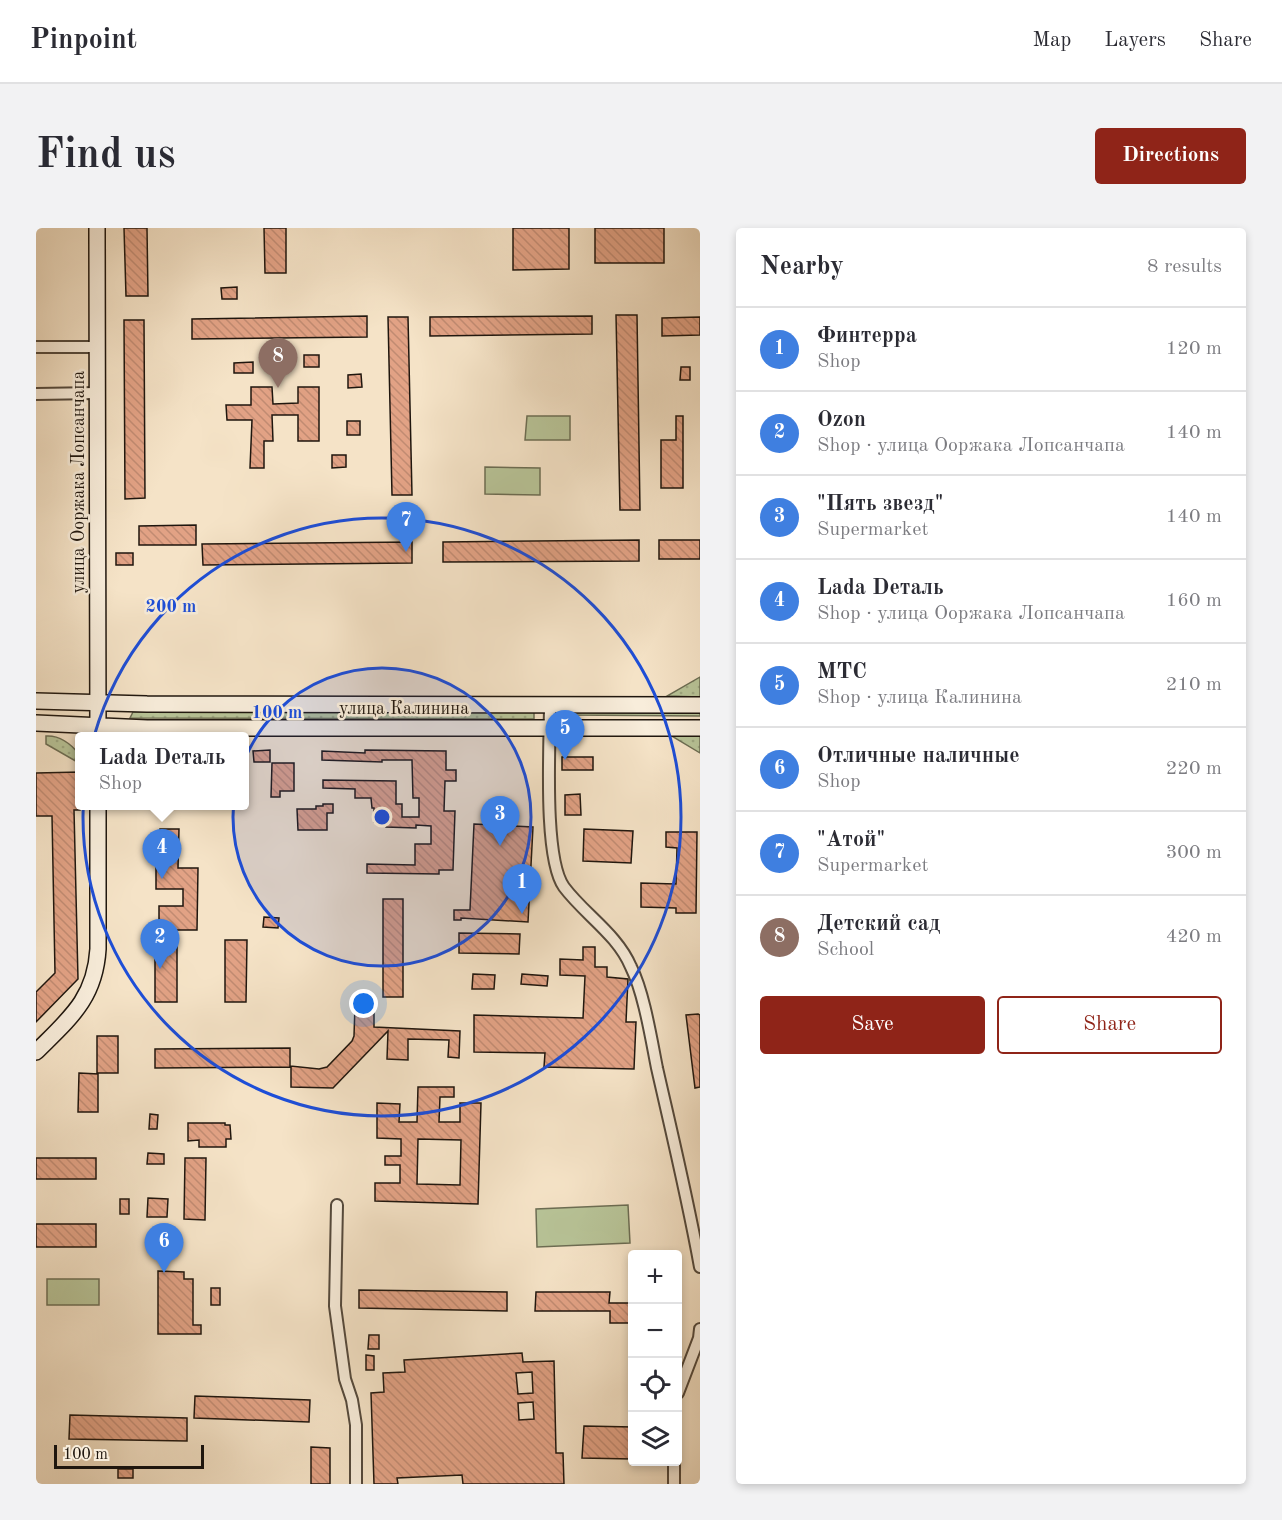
<!DOCTYPE html>
<html lang="en">
<head>
<meta charset="utf-8">
<style>
	body { margin:0; font-family:"Old Standard TT",serif; background:#f2f2f3; color:#2b2b33 }
	.controls { position:absolute; right:18px; bottom:18px; display:grid; overflow:hidden; border-radius:6px; box-shadow:0 3px 9px #0003 }
	.controls button { width:54px; height:54px; display:grid; place-items:center; padding:0; border:0; border-bottom:2px solid #e1e1e2; background:#fff; color:#2b2b33; font:30px sans-serif }
	.scale { position:absolute; left:18px; bottom:15px; width:150px; box-sizing:border-box; padding-left:6px; border:3px solid #1f160e; border-top:0; font-size:16px; line-height:21px; white-space:nowrap; color:#1f160e; -webkit-text-stroke:4px #f8eddb; paint-order:stroke }
	.you { position:absolute; left:328px; top:776px; width:21px; height:21px; margin:-15px; border:4px solid #fff; border-radius:50%; background:#1a73e8; box-shadow:0 0 0 9px #1a73e833 }
	.badge { display:grid; place-items:center; width:39px; height:39px; border-radius:50%; background:#8f2418; color:#fff; font-size:20px; font-weight:700 }
	.pin { position:absolute; translate:-50% -50px; filter:drop-shadow(0 2px 3px #0008) }
	.pin::after { content:''; position:absolute; top:32px; width:21px; height:18px; background:inherit; clip-path:polygon(0 0,100% 0,50% 100%) }
	.popup { position:absolute; left:39px; top:504px; width:174px; height:78px; box-sizing:border-box; display:grid; place-content:center; border-radius:6px; background:#fff; filter:drop-shadow(0 2px 4px #0005); font-size:20px; white-space:nowrap; color:#7c7c81 }
	.popup b { font-size:22px; color:#2b2b33 }
	.popup::after { content:''; position:absolute; left:50%; top:100%; margin-left:-12px; border:12px solid transparent; border-top-color:#fff }
	.list { margin:0; padding:0; list-style:none }
	h2 { display:flex; justify-content:space-between; align-items:center; height:78px; margin:0; padding:0 24px; font-size:26px }
	h2 small { font-size:20px; font-weight:400; color:#7c7c81 }
	.list li { display:grid; grid-template-columns:39px 1fr auto; gap:18px; align-items:center; box-sizing:border-box; height:84px; padding:0 24px; border-top:2px solid #e1e1e2 }
	.list b { display:block; font-size:22px; white-space:nowrap }
	.list p { margin:0; font-size:20px; white-space:nowrap; color:#7c7c81 }
	.list em { font-size:20px; font-style:normal; color:#7c7c81 }
	.actions { display:flex; gap:12px; padding:18px 24px }
	.actions a { flex:1; padding:14px 0; border:2px solid #8f2418; border-radius:6px; text-align:center; font-size:21px; color:#8f2418 }
	.actions .main { background:#8f2418; color:#fff }
	.icon { flex:none; width:33px; height:33px; fill:none; stroke:currentColor; stroke-width:2; stroke-linecap:round; stroke-linejoin:round }
	.map { position:relative; flex:none; width:664px; height:1256px; overflow:hidden; border-radius:6px }
	header { display:flex; align-items:center; gap:36px; box-sizing:border-box; height:84px; padding:0 30px; background:#fff; border-bottom:2px solid #e1e1e2 }
	header strong { font-size:28px }
	nav { display:flex; gap:33px; margin-inline-start:auto; font-size:21px }
	.intro { display:flex; align-items:center; justify-content:space-between; box-sizing:border-box; height:144px; padding:0 36px }
	h1 { margin:0; font-size:42px }
	.button { padding:15px 27px; border-radius:6px; background:#8f2418; color:#fff; font-size:21px; font-weight:700 }
	main { display:flex; gap:36px; padding:0 36px }
	aside { flex:1; background:#fff; border-radius:6px; box-shadow:0 3px 9px #0003 }
	.map>svg:first-child { display:block }
	.grass { fill:url(#grass-dots); stroke:#6c6d53; stroke-width:1.5 }
	.park { fill:#b8c498; stroke:#6c6d53; stroke-width:1.5 }
	.building { fill:url(#building-back-hatch); stroke:#1f160e; stroke-width:1.5; fill-rule:evenodd }
	.lines { fill:none; stroke-linecap:round; stroke-linejoin:round }
	.street-casing { stroke:#54493c; stroke-width:14 }
	.secondary-casing { stroke:#1f160e; stroke-width:18 }
	.street { stroke:#f8eddb; stroke-width:10 }
	.secondary { stroke:#f8eddb; stroke-width:15 }
	.ring { fill:none; stroke:#1d4ed8; stroke-width:3 }
	.labels { text-anchor:middle; stroke-width:5; stroke-linejoin:round; paint-order:stroke }
	.street-label { font-size:18px; fill:#1f160e; stroke:#f8eddb }
	.centre { fill:#1d4ed8; stroke:#f8eddb; stroke-width:3 }
	.ring-label { font-size:18px; text-anchor:middle; font-weight:bold; fill:#1d4ed8; stroke:#f8eddb; stroke-width:5; stroke-linejoin:round; paint-order:stroke }
</style>
</head>
<body>
<header>
<strong>Pinpoint</strong>
<nav><a>Map</a><a>Layers</a><a>Share</a></nav>
</header>
<div class="intro"><h1>Find us</h1><a class="button">Directions</a></div>
<main>
<div class="map">
<svg width="664" height="1256" viewBox="0 0 664 1256">
	<defs>
		<pattern id="grass-dots" width="8" height="8" patternUnits="userSpaceOnUse" patternTransform="scale(1.5)"><rect width="8" height="8" fill="#b8c498"/><path d="M2 2h.1M6 6h.1" fill="none" stroke="#9ea882" stroke-width="1.8" stroke-linecap="round"/></pattern>
		<pattern id="building-back-hatch" width="6" height="6" patternUnits="userSpaceOnUse" patternTransform="scale(1.5)"><rect width="6" height="6" fill="#e2a285"/><path d="M-1 5l2 2M0 0l6 6M5-1l2 2" fill="none" stroke="#c18b72"/></pattern>
	</defs>
	<rect width="100%" height="100%" fill="#f5e3c7"/>
	<filter id="stains"><feTurbulence type="fractalNoise" baseFrequency=".00333" numOctaves="4"/><feColorMatrix values="0 0 0 0 .2 0 0 0 0 .09 0 0 0 0 .02 0 0 0 .5 -.17"/></filter>
	<radialGradient id="worn" r=".72"><stop offset=".6" stop-color="#630" stop-opacity="0"/><stop offset="1" stop-color="#630" stop-opacity=".3"/></radialGradient>
	<path class="grass" d="M664,449V469L631,468Z
		M534,480L664,482V488L533,487Z
		M97,484H498V491L94,490Z
		M629,504H664V525Z
		M10,508C23,507 35,516 43,526V535L10,516Z"/>
	<path class="park" d="M491,188H534V212H489Z
		M449,239L504,240V267L449,266Z
		M592,977L594,1015L501,1019L500,981Z
		M11,1051H63V1077H11Z"/>
	<path class="building" d="M88,0H111L112,68H90Z
		M228,0H250V45H229Z
		M477,0H533V41L477,42Z
		M559,0H628V35H559Z
		M201,59V71H186L185,60Z
		M580,87H601L604,282H584Z
		M331,88V109L156,111V91Z
		M556,88V106L394,108V89Z
		M352,89H372L376,267H356Z
		M664,89V107L626,108V90Z
		M88,92H108L109,270L89,271Z
		M268,127H283V139H268Z
		M217,134V145H198V135Z
		M645,139H654V152H644Z
		M325,146L326,159L312,160V147Z
		M215,159H236L237,176L262,175V159H283V213H262V187H236L237,213H228V240H214L216,192H191L190,177H215Z
		M640,188H647V260H625V212H640Z
		M311,193H324V207H311Z
		M296,227H310V239L296,240Z
		M160,297V317H103V298Z
		M603,312V333L407,334V314Z
		M623,312H664V331H623Z
		M376,314V335L167,337L166,316Z
		M80,325H97V337H80Z
		M234,522V534H218L217,523Z
		M329,522L410,523V542H420V553H409L408,583H419L417,642H403V646L331,645V636L379,637V616H395V598L380,597V600L350,599V594H338V580H336L335,570H319V561L287,560V552L360,553V576H366V589H383V570H377L376,532H346V534L286,532V523L329,525Z
		M526,529H557V542H526Z
		M236,535H258V563H244V569H235Z
		M44,544V582H38L42,751L0,794V764L19,745L16,588H0V545Z
		M544,566L545,587H529V567Z
		M287,576H297V585H291V602H262L261,581H280V578H287Z
		M438,596L497,599L492,694L425,690V692H418V682H434Z
		M124,601H143L142,640H162L161,702H141V774H119V711H123V678H147V661H120V638H124Z
		M548,601L597,603L595,635L547,633Z
		M630,604H661L660,685H640V680L605,679V655L640,656L641,620L630,619Z
		M347,671H367V769H347Z
		M228,689L243,690L242,700L227,699Z
		M423,705L484,706L483,726L423,725Z
		M189,712H211L210,774H189Z
		M547,719H559V739H571V749L592,751L590,794H600L598,841L508,839L509,825L438,824V787L547,790L549,748L524,747V731L547,732Z
		M437,746L459,747L458,761H436Z
		M486,746L512,748L511,758L485,756Z
		M319,777L338,778V799L424,803L423,830L412,829L413,812L372,811V832L351,831L352,803L297,860L255,859V838L283,841L291,839L316,813L318,808Z
		M662,786L664,787V859L659,860L650,787Z
		M61,808H82V845H61Z
		M254,820V839L119,840V821Z
		M43,845L62,846V884H42Z
		M382,859H418V869H404L403,894H424V875H445L442,976L339,973V955H364V937H349V928H365V911L341,910V875L364,876L363,894H381ZM382,911L425,912L424,957L381,956Z
		M114,886L122,887L121,901H113Z
		M152,895H189V897H194L195,911H190V919H163V912L152,913Z
		M112,925L128,926V936H111Z
		M0,930H60V951H0Z
		M149,930H170L169,992L148,991Z
		M112,970L132,971L131,989H111Z
		M84,971H93V986H84Z
		M0,996H60V1019H0Z
		M122,1043L148,1044V1051H157V1097H165V1106H122Z
		M175,1060H184V1077H175Z
		M323,1062L471,1064V1083L323,1080Z
		M500,1064H574L573,1075H597V1095H574V1083H499Z
		M333,1107H343V1121H332Z
		M486,1125L487,1134L518,1133L520,1225H527L528,1256H427L426,1247L361,1250L362,1256H338L335,1165L348,1164L347,1145L369,1144L368,1132ZM496,1144L497,1165L482,1166L480,1145ZM497,1174L498,1191L483,1192L482,1175Z
		M330,1127L338,1128V1142H330Z
		M159,1168L274,1172L273,1194L158,1190Z
		M34,1187L151,1190V1213L33,1211Z
		M548,1198L597,1199L596,1231L546,1230Z
		M275,1219L294,1220V1256H275Z
		M82,1241H97V1250H82Z"/>
	<g class="lines">
		<defs>
			<path id="street" d="M0,119H61
				M0,166L61,165
				M514,476C514,515 507,630 528,659C549,687 581,706 595,739C608,765 615,810 621,840C636,906 652,972 664,1039
				M301,977L299,1078L309,1151L316,1172L320,1197V1256
				M642,1165L663,1110L664,1101
				M638,1234V1256"/>
			<path id="secondary" d="M61,0L62,508
				M0,473L111,476L664,477
				M0,495L111,500H664
				M0,824C33,791 59,771 62,721V578"/>
		</defs>
		<use href="#street" class="street-casing"/>
		<use href="#secondary" class="secondary-casing"/>
		<use href="#street" class="street"/>
		<use href="#secondary" class="secondary"/>
	</g>
	<circle cx="346" cy="589" r="149" fill="#1d4ed8" fill-opacity=".12"/>
	<g class="ring">
		<circle cx="346" cy="589" r="149"/>
		<circle cx="346" cy="589" r="299"/>
	</g>
	<g class="labels">
		<g class="street-label">
			<text transform="translate(42 254) rotate(-90)" y="6">улица Ооржака Лопсанчапа</text>
			<text x="368" y="486">улица Калинина</text>
		</g>
	</g>
	<circle cx="346" cy="589" r="9" class="centre"/>
	<g class="ring-label">
		<text x="135" y="384">200 m</text>
		<text x="241" y="490">100 m</text>
	</g>
	<rect width="100%" height="100%" filter="url(#stains)"/>
	<rect width="100%" height="100%" fill="url(#worn)"/>
</svg>
<div class="controls">
<button>+</button>
<button>−</button>
<button><svg class="icon" aria-label="locate" viewBox="0 0 24 24"><circle cx="12" cy="12" r="6"/><path d="M12 2v4M12 18v4M2 12h4M18 12h4"/></svg></button>
<button><svg class="icon" aria-label="layers" viewBox="0 0 24 24"><path d="M12 4l9 5-9 5-9-5zM3 14l9 5 9-5"/></svg></button>
</div>
<div class="scale">100 m</div>
<div class="you"></div>
<div class="pin badge" style="left:486px;top:686px;background:#3f7fe0">1</div>
<div class="pin badge" style="left:124px;top:741px;background:#3f7fe0">2</div>
<div class="pin badge" style="left:464px;top:618px;background:#3f7fe0">3</div>
<div class="pin badge" style="left:126px;top:651px;background:#3f7fe0">4</div>
<div class="popup"><b>Lada Dеталь</b>Shop</div>
<div class="pin badge" style="left:529px;top:532px;background:#3f7fe0">5</div>
<div class="pin badge" style="left:128px;top:1045px;background:#3f7fe0">6</div>
<div class="pin badge" style="left:370px;top:324px;background:#3f7fe0">7</div>
<div class="pin badge" style="left:242px;top:160px;background:#8d6e63">8</div>
</div>
<aside>
<h2>Nearby<small>8 results</small></h2>
<ul class="list">
<li><span class="badge" style="background:#3f7fe0">1</span><div><b>Финтерра</b><p>Shop</p></div><em>120 m</em></li>
<li><span class="badge" style="background:#3f7fe0">2</span><div><b>Ozon</b><p>Shop · улица Ооржака Лопсанчапа</p></div><em>140 m</em></li>
<li><span class="badge" style="background:#3f7fe0">3</span><div><b>&quot;Пять звезд&quot;</b><p>Supermarket</p></div><em>140 m</em></li>
<li><span class="badge" style="background:#3f7fe0">4</span><div><b>Lada Dеталь</b><p>Shop · улица Ооржака Лопсанчапа</p></div><em>160 m</em></li>
<li><span class="badge" style="background:#3f7fe0">5</span><div><b>МТС</b><p>Shop · улица Калинина</p></div><em>210 m</em></li>
<li><span class="badge" style="background:#3f7fe0">6</span><div><b>Отличные наличные</b><p>Shop</p></div><em>220 m</em></li>
<li><span class="badge" style="background:#3f7fe0">7</span><div><b>&quot;Атой&quot;</b><p>Supermarket</p></div><em>300 m</em></li>
<li><span class="badge" style="background:#8d6e63">8</span><div><b>Детский сад</b><p>School</p></div><em>420 m</em></li>
</ul>
<div class="actions"><a class="main">Save</a><a>Share</a></div>
</aside>
</main>
</body>
</html>
